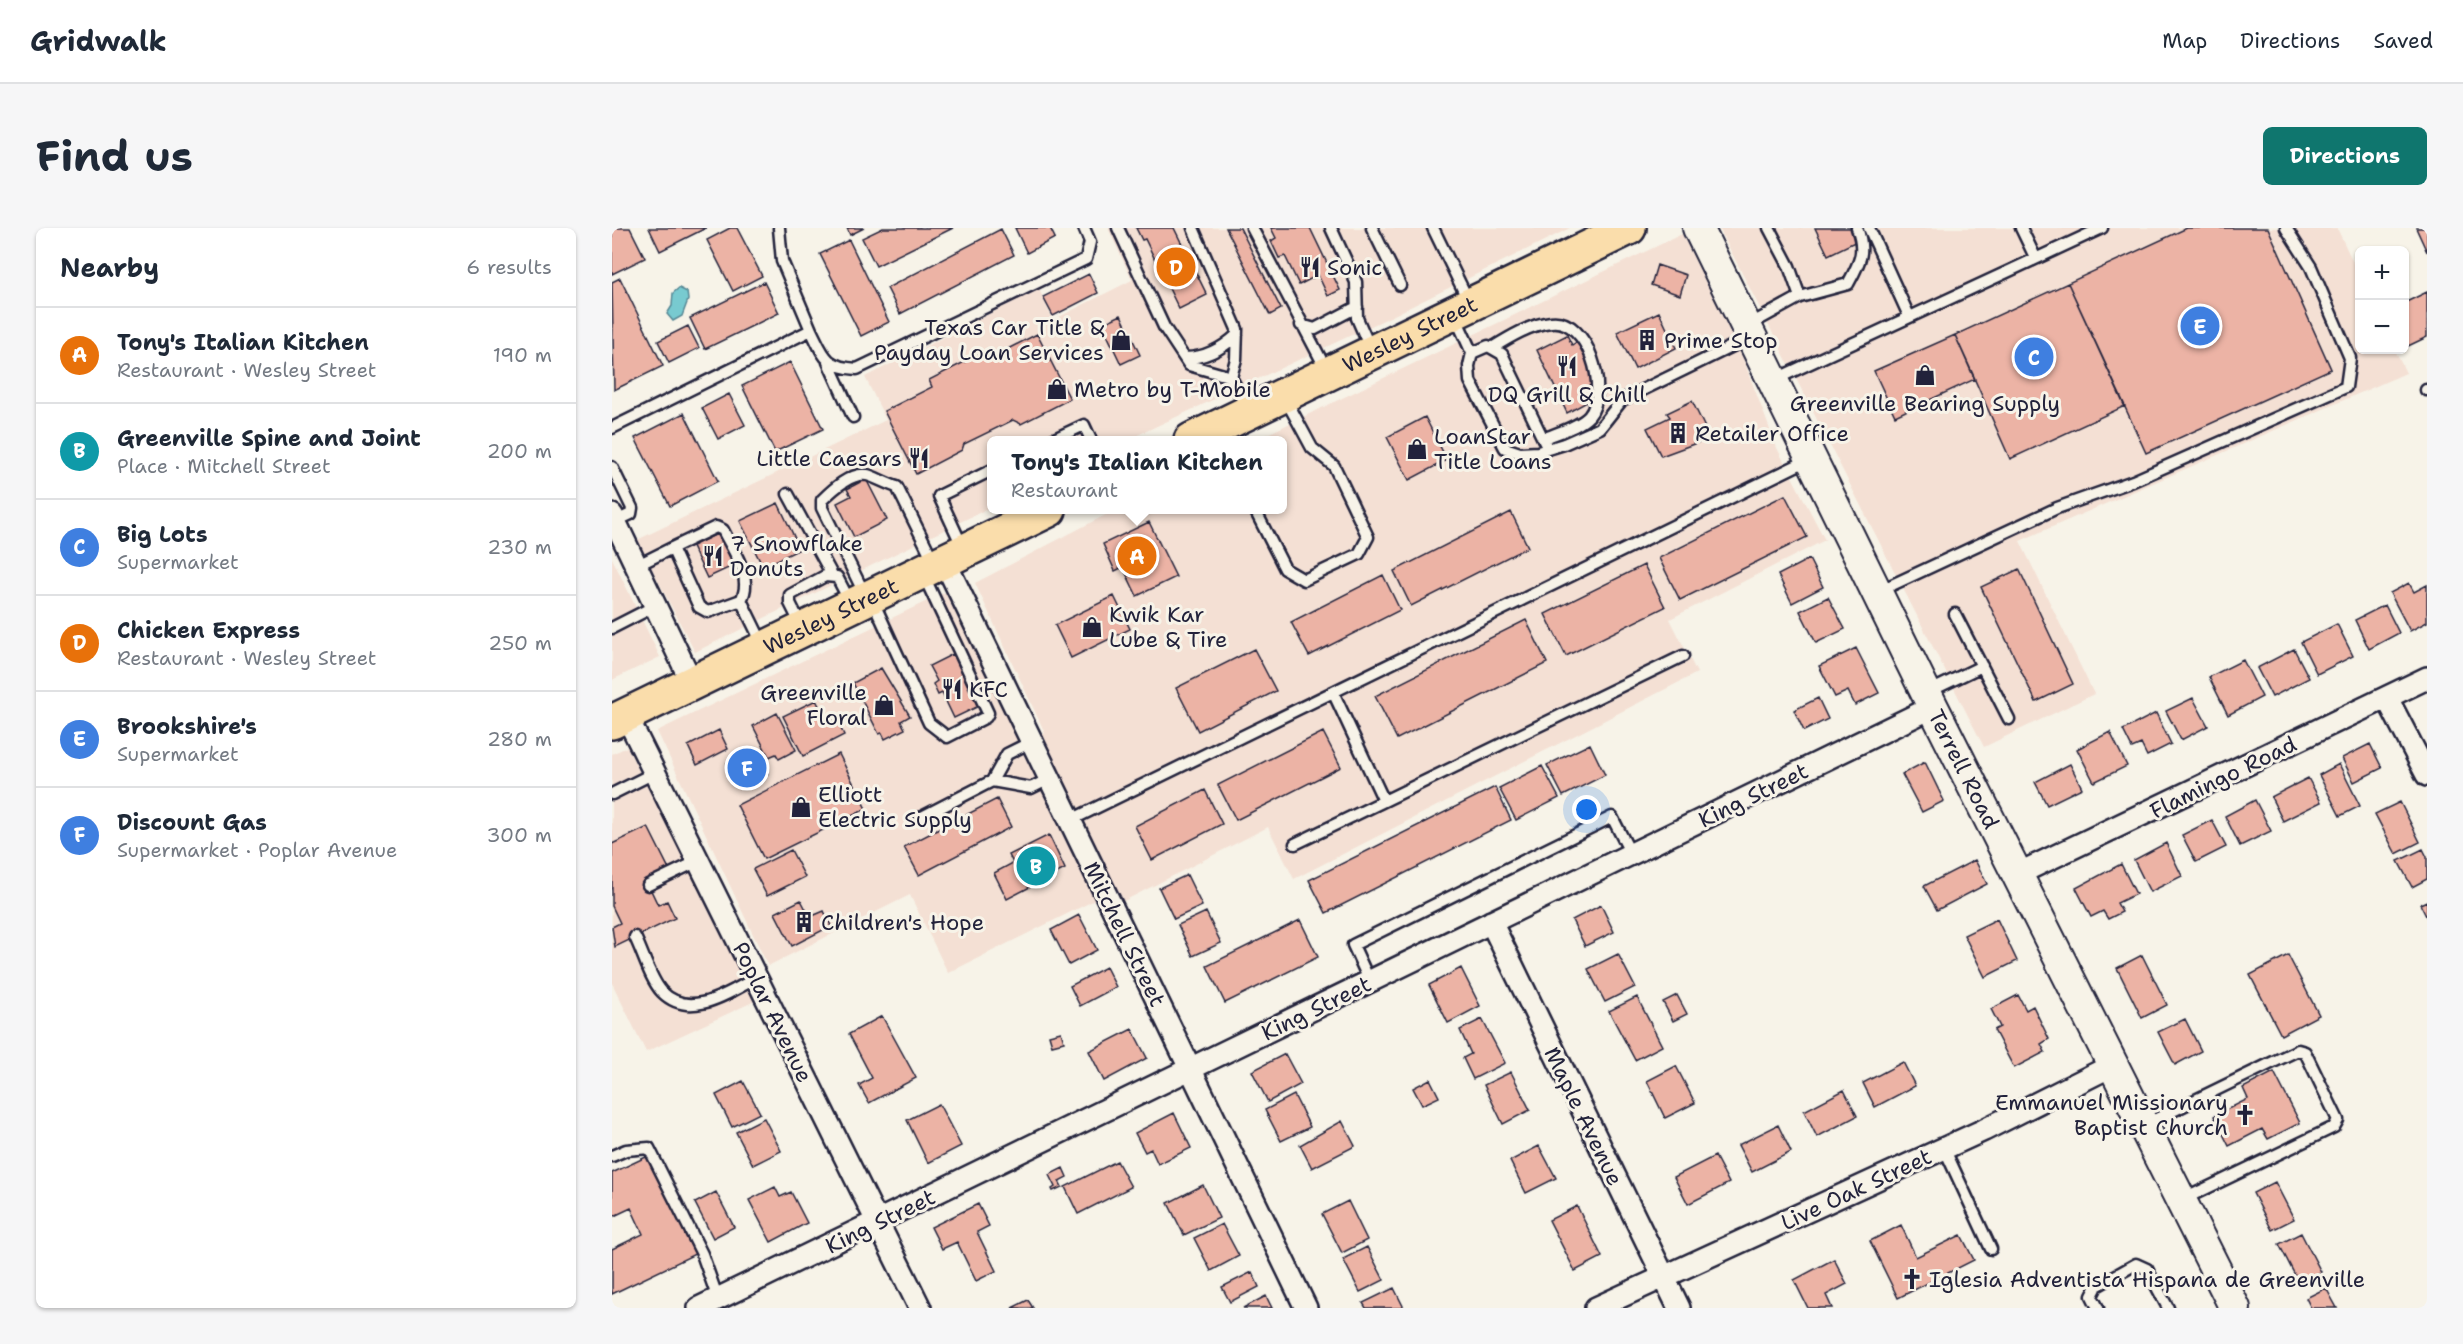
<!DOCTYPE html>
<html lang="en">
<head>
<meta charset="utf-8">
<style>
	body { margin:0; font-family:"Shantell Sans",sans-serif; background:#f6f6f7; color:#1f2937 }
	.controls { position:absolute; right:18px; top:18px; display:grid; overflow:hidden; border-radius:9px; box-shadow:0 2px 4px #0004 }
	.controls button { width:54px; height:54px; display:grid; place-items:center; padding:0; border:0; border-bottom:2px solid #e0e1e3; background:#fff; color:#1f2937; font:30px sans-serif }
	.you { position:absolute; left:975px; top:582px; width:21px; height:21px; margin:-15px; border:4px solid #fff; border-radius:50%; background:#1a73e8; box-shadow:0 0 0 9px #1a73e833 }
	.badge { display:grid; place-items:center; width:39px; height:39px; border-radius:50%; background:#0f766e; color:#fff; font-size:20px; font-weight:700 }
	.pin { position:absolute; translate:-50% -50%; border:3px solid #fff; box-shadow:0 2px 6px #0006 }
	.popup { position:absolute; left:375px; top:208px; width:300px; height:78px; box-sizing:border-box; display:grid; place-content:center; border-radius:9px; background:#fff; filter:drop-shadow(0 2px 4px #0005); font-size:20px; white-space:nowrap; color:#747a83 }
	.popup b { font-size:22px; color:#1f2937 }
	.popup::after { content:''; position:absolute; left:50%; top:100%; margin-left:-12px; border:12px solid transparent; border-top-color:#fff }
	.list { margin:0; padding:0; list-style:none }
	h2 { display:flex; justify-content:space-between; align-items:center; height:78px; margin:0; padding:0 24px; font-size:26px }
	h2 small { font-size:20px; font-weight:400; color:#747a83 }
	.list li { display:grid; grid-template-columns:39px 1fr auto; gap:18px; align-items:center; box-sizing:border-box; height:96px; padding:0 24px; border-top:2px solid #e0e1e3 }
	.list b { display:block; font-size:22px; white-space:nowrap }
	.list p { margin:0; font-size:20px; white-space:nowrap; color:#747a83 }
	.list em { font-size:20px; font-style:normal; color:#747a83 }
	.map { position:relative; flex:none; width:1815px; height:1080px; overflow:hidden; border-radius:9px }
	header { display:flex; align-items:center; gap:36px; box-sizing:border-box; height:84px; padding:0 30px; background:#fff; border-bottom:2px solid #e0e1e3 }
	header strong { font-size:28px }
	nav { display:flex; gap:33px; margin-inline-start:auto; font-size:21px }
	.intro { display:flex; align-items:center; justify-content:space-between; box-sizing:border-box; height:144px; padding:0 36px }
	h1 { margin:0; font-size:42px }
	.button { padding:15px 27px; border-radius:9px; background:#0f766e; color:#fff; font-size:21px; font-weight:700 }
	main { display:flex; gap:36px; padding:0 36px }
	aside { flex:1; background:#fff; border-radius:9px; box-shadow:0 2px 4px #0004 }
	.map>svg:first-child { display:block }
	.built { fill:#f4e0d4 }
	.water { fill:#78cad0; stroke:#568794; stroke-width:1.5 }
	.building { fill:#ecb3a5; stroke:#22223b; stroke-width:1.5 }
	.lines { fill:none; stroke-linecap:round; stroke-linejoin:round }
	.lane-casing { stroke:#22223b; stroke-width:15 }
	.street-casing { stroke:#22223b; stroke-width:26 }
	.secondary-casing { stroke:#22223b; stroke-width:34 }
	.primary-casing { stroke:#22223b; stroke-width:38 }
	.lane { stroke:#f7f3e8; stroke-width:10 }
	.street { stroke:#f7f3e8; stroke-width:21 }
	.secondary { stroke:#f7f3e8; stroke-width:30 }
	.primary { stroke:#faddab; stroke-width:33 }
	.labels { text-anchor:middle; stroke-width:6; stroke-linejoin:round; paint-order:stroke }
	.poi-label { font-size:22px; fill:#22223b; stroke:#f7f3e8; text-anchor:start }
	.street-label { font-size:22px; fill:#22223b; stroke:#f7f3e8 }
</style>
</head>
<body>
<header>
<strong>Gridwalk</strong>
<nav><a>Map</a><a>Directions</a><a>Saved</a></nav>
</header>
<div class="intro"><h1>Find us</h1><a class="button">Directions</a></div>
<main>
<aside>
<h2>Nearby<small>6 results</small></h2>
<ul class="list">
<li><span class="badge" style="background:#e8710a">A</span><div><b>Tony's Italian Kitchen</b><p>Restaurant · Wesley Street</p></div><em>190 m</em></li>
<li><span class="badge" style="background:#0f9aa8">B</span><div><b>Greenville Spine and Joint</b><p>Place · Mitchell Street</p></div><em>200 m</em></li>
<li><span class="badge" style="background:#3f7fe0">C</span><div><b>Big Lots</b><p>Supermarket</p></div><em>230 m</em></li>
<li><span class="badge" style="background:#e8710a">D</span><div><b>Chicken Express</b><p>Restaurant · Wesley Street</p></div><em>250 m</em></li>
<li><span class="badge" style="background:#3f7fe0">E</span><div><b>Brookshire's</b><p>Supermarket</p></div><em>280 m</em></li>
<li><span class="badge" style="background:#3f7fe0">F</span><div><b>Discount Gas</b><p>Supermarket · Poplar Avenue</p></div><em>300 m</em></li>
</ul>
</aside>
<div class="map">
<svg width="1815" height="1080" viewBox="0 0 1815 1080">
	<rect width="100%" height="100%" fill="#f7f3e8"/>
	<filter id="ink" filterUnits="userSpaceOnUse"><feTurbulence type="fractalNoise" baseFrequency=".0167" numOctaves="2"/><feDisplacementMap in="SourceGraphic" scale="12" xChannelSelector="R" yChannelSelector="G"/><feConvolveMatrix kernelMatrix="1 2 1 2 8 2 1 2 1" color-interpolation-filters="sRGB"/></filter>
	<g filter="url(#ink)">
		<path class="built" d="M496,0H958L776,90L515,212H380L379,279L83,424L25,312L274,192L253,149L427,61L441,92L520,52Z
			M1107,0H1725L1747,47L1748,122H1783L1794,145L1408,313L1482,466L1372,519Z
			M1070,6L1130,128L1165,220L1213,312L1058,391L1085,445L682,651L656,599L508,675L423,511L433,505L363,355L503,282H670V212H643Z
			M0,330L48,429L0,452Z
			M338,362L485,671L336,745L298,667L156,738L45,503Z
			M15,519L145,772L34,824L0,755V526Z"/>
		<path class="water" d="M67,60L75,64L76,72L70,88L61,93L55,86L60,78L61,65Z"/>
		<path class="building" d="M0,0H18L33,30L0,46Z
			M37,0H94L48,23Z
			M118,0H125L150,48L121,63L95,12Z
			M235,0H252L238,7Z
			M271,0H341L264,38L250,10Z
			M403,0H438L443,10L415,25Z
			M524,0H562L595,67L567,81L533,11L530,12Z
			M614,0H628L669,81L658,87Z
			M659,0H698L728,62L716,68L706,47L687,57L673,28L667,30L659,13L664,10Z
			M1203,0H1241L1247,12L1216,27Z
			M1575,0H1656L1719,141L1534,225L1456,55Z
			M1804,0H1815V24Z
			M389,1L402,27L288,86L275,60Z
			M237,12L277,94L249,108L208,26Z
			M1045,37L1074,47L1068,67L1039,57Z
			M477,46L486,65L441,88L431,69Z
			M8,50L51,138L2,162L0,54Z
			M152,54L167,85L93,121L78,90Z
			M1456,55L1513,178L1398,231L1343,107Z
			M1815,64V109L1794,119L1792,75Z
			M1047,84L1064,120L1023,141L1005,104Z
			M509,87L528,127L509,136L490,96Z
			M76,98L87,120L57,135L46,113Z
			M425,106L458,171L409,196L401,192L352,216L350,222L304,246L272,183L320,159L317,152L374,123L378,130Z
			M955,107L960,117L966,113L986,154L969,162L975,174L955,185L925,122Z
			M1343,107L1363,151L1283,188L1262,143Z
			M178,134L211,201L163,224L130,158Z
			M117,166L133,197L106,211L90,180Z
			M1080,173L1098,210L1049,228L1035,200L1058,189L1055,185Z
			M72,185L106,253L58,278L23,210Z
			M813,189L835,232L797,252L775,209Z
			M254,251L275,292L242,309L225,275L239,268L235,261Z
			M1173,267L1195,309L1068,372L1047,330Z
			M166,275L188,321L151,339L128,293Z
			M899,284L916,319L799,378L782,343Z
			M537,294L564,349L525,368L511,339L503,343L491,316Z
			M107,305L123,337L95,350L80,318Z
			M1197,331L1211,359L1180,375L1166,347Z
			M1032,337L1053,379L954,428L933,386Z
			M1407,341L1461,456L1424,474L1369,359Z
			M771,347L788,382L697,428L679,394Z
			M1797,355L1802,364L1815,357V394L1798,403L1778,365Z
			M502,368L518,401L459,430L443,397Z
			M1216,369L1233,401L1204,415L1188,383Z
			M1773,377L1787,405L1757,421L1743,392Z
			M914,392L935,435L785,511L763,468Z
			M1725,396L1741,428L1705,446L1689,414Z
			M1244,420L1267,465L1243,477L1236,463L1223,469L1207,438Z
			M642,421L664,463L586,503L564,460Z
			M1682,421L1697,450L1660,469L1645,440Z
			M341,426L358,451L354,453L367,478L342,490L330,465L326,467L321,456L325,453L317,438Z
			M1631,432L1650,469L1616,487L1597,449Z
			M269,440L298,488L289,493L293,501L273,511L270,505L267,506L241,455Z
			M1206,470L1216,491L1192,503L1182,482Z
			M1581,470L1596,498L1569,512L1554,483Z
			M204,472L216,495L224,491L232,507L191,528L171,488Z
			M165,485L184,522L167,531L164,526L157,529L141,498Z
			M1544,485L1559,516L1535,528L1529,516L1520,520L1511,502Z
			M107,502L116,521L85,537L76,518Z
			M711,504L729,539L624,592L606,557Z
			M1498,504L1515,538L1482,554L1465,521Z
			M978,516L993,547L951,568L935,537Z
			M1758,516L1770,540L1742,554L1730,530Z
			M144,521L156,546L126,559L115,535Z
			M227,526L254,581L152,631L125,577Z
			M1313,534L1332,573L1310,584L1290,546Z
			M1458,536L1470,560L1435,577L1423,554Z
			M1727,536L1748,578L1728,588L1707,547Z
			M930,538L947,570L904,592L887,560Z
			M1696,550L1709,574L1671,593L1659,569Z
			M883,559L899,592L714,685L697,652Z
			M593,562L610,596L540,632L523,598Z
			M385,571L399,599L307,647L292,619Z
			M1643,572L1659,603L1628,618L1613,588Z
			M1788,574L1808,614L1784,626L1763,586Z
			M1600,592L1614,619L1584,634L1570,607Z
			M36,599L58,643L35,654L46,677L55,673L63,690L3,719L0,699L8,695L0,678V616Z
			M437,607L453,641L395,671L382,645L401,635L397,627Z
			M1554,615L1570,648L1538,664L1522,632Z
			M1811,621L1815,629V651L1800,659L1786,633Z
			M179,622L193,649L155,668L141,641Z
			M1363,632L1375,656L1325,682L1312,658Z
			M1509,636L1524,666L1505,675L1510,684L1496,691L1491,683L1479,689L1464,660Z
			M575,647L590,678L562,691L547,660Z
			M189,672L198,689L212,683L219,698L180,718L163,685Z
			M1815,673V690L1808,676Z
			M989,677L1002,704L973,718L960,692Z
			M594,684L609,715L581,728L566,697Z
			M467,687L485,722L457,737L439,702Z
			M1385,691L1405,733L1373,749L1352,707Z
			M688,692L706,729L613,775L595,738Z
			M1006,726L1023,759L993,774L976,741Z
			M1530,727L1555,777L1530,790L1505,740Z
			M1676,727L1707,787L1669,807L1638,747Z
			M494,739L504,759L468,778L458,758Z
			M849,740L868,778L836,795L817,757Z
			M1065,767L1075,786L1061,793L1051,774Z
			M1406,767L1414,782L1421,778L1437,811L1429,816L1433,824L1402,840L1382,802L1388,799L1379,781Z
			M1025,769L1050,818L1023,832L997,783Z
			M270,788L304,850L257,875L247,857L260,850L237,806Z
			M870,791L893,835L861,851L851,830L859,826L848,802Z
			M1573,791L1589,823L1563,837L1546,804Z
			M520,801L535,830L492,853L477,823Z
			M449,804L452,814L440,817L437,807Z
			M673,826L689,856L656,874L640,843Z
			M1291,834L1303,858L1263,879L1251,855Z
			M1064,838L1083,875L1053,890L1035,853Z
			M899,844L918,882L891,896L872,857Z
			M1662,844L1688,895L1656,911L1650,901L1617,918L1602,888L1636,871L1631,860Z
			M818,851L827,869L810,877L801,860Z
			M131,853L148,885L120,899L104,867Z
			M1232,862L1245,888L1205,909L1192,883Z
			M682,867L698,899L669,913L653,882Z
			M327,876L349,918L316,935L295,892Z
			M562,885L579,920L546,936L539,921L533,924L523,905Z
			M152,890L169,923L141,937L124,904Z
			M730,893L743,918L700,940L688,917Z
			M1166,897L1179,924L1140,944L1126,917Z
			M927,918L944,950L914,965L898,933Z
			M36,928L83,1026L0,1066V1021L31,1006L19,980L0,989V945Z
			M1103,928L1117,955L1076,976L1062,949Z
			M505,933L519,959L466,986L453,959Z
			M451,940L455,949L447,953L450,959L441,963L440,961L443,959L437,947Z
			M1663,954L1682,991L1660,1002L1641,965Z
			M591,957L607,990L572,1007L556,975Z
			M163,959L168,969L179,964L195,995L159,1014L137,972Z
			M104,964L122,999L101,1010L83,975Z
			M736,973L755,1012L730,1025L710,986Z
			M366,976L377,998L365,1004L384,1043L364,1053L345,1014L330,1021L319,999Z
			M965,978L990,1029L963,1043L937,992Z
			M610,996L627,1028L599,1043L582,1010Z
			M1289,997L1304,1029L1349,1007L1362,1032L1286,1070L1258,1013Z
			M1689,1005L1709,1044L1687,1055L1667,1016Z
			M755,1019L772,1052L748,1064L731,1031Z
			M1222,1031L1235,1056L1214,1067L1220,1080H1196L1182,1052Z
			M640,1044L647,1059L618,1074L610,1059Z
			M782,1060L792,1080H754L751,1075Z
			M1714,1060L1725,1080H1699L1694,1070Z
			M654,1068L660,1080H631Z
			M416,1072L421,1080H400Z"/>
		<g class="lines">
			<defs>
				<path id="lane" d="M167,0L170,33L199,102
					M506,0L552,99L577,137L619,149
					M581,0L625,101L624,131L619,149L635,181
					M640,0L715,143
					M719,0L744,54L745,90L759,122
					M760,0L788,57
					M821,0L857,74
					M1257,0L1297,88
					M1409,0L1423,29
					M1188,69L1236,56C1248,34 1254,24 1245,0
					M843,88L860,125L857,138L858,153L893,220L908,225L926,224L952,216L988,200L1010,172L1137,110
					M689,97L703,101L745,79
					M1137,97L1188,69L1177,38L1157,0
					M880,120C896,110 919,96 939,94C976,89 998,163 977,188C967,199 944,205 931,211
					M860,125L876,118L890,126L933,215
					M573,130C593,130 611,120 625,107
					M216,134L241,189
					M1164,151L1490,0
					M1814,162H1815
					M0,200L199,102C212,128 213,139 245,141L474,31L478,14L472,0
					M440,212L472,197L479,212
					M0,239L20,280L19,286L0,295
					M176,266L220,347
					M643,282L673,341L692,352L747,326L756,309L722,238L700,220L673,170
					M60,320L104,299L111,302C121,323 142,350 129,372
					M351,320L327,268L380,242
					M24,338L60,320L87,379L96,384L129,372L151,417
					M1267,363L1445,280L1521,253L1734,159L1738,130L1699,39L1674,0
					M253,367L210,280V272C220,262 239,244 255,247C261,248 275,256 285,259L322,334
					M260,371L317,495L335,509L374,489L376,485L311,346
					M1343,386L1397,491
					M190,399L178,375V367L213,348L225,349L238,374
					M0,400L43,378
					M1314,465L1370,438
					M380,553L419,560L439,550
					M0,566L42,545
					M772,573L1071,428
					M308,590L380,553L395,526L421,513
					M459,592L1196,232
					M683,616L772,573L721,464
					M36,657L86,633
					M23,709C31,725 38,751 50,764C78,792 116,765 144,750
					M758,754L741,717L1000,589L1019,626
					M1532,897L1686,822L1693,824L1726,892L1722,899L1570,972
					M1332,920L1379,1021
					M0,928L14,922L37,920L90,1026L106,1071
					M1486,1080L1480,1068L1485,1058L1524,1036L1535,1041L1556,1080"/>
				<path id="street" d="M0,287L80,455
					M332,332L694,1080
					M1775,470L1815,547
					M14,487L308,1080
					M1406,646L1815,450
					M879,694L1067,1080
					M87,1080L1321,479
					M984,1080L1372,902L1501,837"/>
				<g id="secondary">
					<path id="s1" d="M1086,0L1321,479L1623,1080"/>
				</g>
				<g id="primary">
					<path id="s2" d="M579,212L1017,0"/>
					<path id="s3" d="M0,494L437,282"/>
				</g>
			</defs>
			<use href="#lane" class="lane-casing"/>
			<use href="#street" class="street-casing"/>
			<use href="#secondary" class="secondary-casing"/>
			<use href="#primary" class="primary-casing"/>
			<use href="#lane" class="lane"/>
			<use href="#street" class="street"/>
			<use href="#secondary" class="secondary"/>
			<use href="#primary" class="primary"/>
		</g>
	</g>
	<defs>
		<symbol id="restaurant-bare" viewBox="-9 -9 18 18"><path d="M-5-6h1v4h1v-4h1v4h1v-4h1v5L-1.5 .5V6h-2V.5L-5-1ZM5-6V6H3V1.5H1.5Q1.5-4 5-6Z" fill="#22223b" stroke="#f7f3e8" stroke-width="2.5" paint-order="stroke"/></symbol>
		<symbol id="shop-bare" viewBox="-9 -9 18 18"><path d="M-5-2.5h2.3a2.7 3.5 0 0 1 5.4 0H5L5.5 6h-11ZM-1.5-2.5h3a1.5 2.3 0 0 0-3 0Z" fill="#22223b" stroke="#f7f3e8" stroke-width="2.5" paint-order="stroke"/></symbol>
		<symbol id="building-bare" viewBox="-9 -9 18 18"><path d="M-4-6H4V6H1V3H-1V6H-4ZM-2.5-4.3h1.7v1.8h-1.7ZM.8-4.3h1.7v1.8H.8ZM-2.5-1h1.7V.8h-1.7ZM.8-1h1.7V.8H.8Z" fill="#22223b" stroke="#f7f3e8" stroke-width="2.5" paint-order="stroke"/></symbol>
		<symbol id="church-bare" viewBox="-9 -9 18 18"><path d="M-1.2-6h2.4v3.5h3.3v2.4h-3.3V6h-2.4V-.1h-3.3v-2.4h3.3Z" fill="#22223b" stroke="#f7f3e8" stroke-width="2.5" paint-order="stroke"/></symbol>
	</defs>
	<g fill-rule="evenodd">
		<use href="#restaurant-bare" x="683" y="24" width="30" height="30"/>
		<use href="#shop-bare" x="494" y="97" width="30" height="30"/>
		<use href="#building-bare" x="1020" y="97" width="30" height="30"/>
		<use href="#restaurant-bare" x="940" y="123" width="30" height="30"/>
		<use href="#shop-bare" x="1298" y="132" width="30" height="30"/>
		<use href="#shop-bare" x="430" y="146" width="30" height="30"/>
		<use href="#building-bare" x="1051" y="190" width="30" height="30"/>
		<use href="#shop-bare" x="790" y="206" width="30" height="30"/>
		<use href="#restaurant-bare" x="292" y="215" width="30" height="30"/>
		<use href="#restaurant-bare" x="86" y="313" width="30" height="30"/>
		<use href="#shop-bare" x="465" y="384" width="30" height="30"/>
		<use href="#restaurant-bare" x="325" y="446" width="30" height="30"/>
		<use href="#shop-bare" x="257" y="462" width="30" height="30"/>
		<use href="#shop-bare" x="174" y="564" width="30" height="30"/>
		<use href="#building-bare" x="177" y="679" width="30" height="30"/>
		<use href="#church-bare" x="1618" y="872" width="30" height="30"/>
		<use href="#church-bare" x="1285" y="1036" width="30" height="30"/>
	</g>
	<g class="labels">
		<g class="poi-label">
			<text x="715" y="47">Sonic</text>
			<text x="492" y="107" text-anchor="end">Texas Car Title &amp;<tspan x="492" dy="25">Payday Loan Services</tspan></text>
			<text x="1052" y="120">Prime Stop</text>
			<text x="462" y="169">Metro by T-Mobile</text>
			<text x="955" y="174" text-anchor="middle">DQ Grill &amp; Chill</text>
			<text x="1313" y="183" text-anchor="middle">Greenville Bearing Supply</text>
			<text x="1083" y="213">Retailer Office</text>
			<text x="822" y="216">LoanStar<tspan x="822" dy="25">Title Loans</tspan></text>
			<text x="290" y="238" text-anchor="end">Little Caesars</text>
			<text x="118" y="323">7 Snowflake<tspan x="118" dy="25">Donuts</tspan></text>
			<text x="497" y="394">Kwik Kar<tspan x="497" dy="25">Lube &amp; Tire</tspan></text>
			<text x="357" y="469">KFC</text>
			<text x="255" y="472" text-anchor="end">Greenville<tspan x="255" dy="25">Floral</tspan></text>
			<text x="206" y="574">Elliott<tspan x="206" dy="25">Electric Supply</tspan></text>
			<text x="209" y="702">Children's Hope</text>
			<text x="1616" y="882" text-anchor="end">Emmanuel Missionary<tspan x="1616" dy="25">Baptist Church</tspan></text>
			<text x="1317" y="1059">Iglesia Adventista Hispana de Greenville</text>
		</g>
		<g class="street-label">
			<text dy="8" stroke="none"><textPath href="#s2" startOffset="243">Wesley Street</textPath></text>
			<text dy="8" stroke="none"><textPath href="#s3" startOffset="243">Wesley Street</textPath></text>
			<text dy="8" stroke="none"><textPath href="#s1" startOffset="603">Terrell Road</textPath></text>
			<text transform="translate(1611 549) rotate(-26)" y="8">Flamingo Road</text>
			<text transform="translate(1141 567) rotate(-26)" y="8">King Street</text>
			<text transform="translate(513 706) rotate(64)" y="8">Mitchell Street</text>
			<text transform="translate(704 780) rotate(-26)" y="8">King Street</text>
			<text transform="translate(161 784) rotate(64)" y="8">Poplar Avenue</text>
			<text transform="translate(972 888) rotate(64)" y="8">Maple Avenue</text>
			<text transform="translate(1244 961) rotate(-25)" y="8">Live Oak Street</text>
			<text transform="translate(268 993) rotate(-26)" y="8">King Street</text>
		</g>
	</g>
</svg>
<div class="controls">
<button>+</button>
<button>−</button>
</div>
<div class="you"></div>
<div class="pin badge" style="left:525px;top:328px;background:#e8710a">A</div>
<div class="popup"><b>Tony's Italian Kitchen</b>Restaurant</div>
<div class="pin badge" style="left:424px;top:638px;background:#0f9aa8">B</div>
<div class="pin badge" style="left:1422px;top:129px;background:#3f7fe0">C</div>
<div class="pin badge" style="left:564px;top:39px;background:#e8710a">D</div>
<div class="pin badge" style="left:1588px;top:98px;background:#3f7fe0">E</div>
<div class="pin badge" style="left:135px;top:540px;background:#3f7fe0">F</div>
</div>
</main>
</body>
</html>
